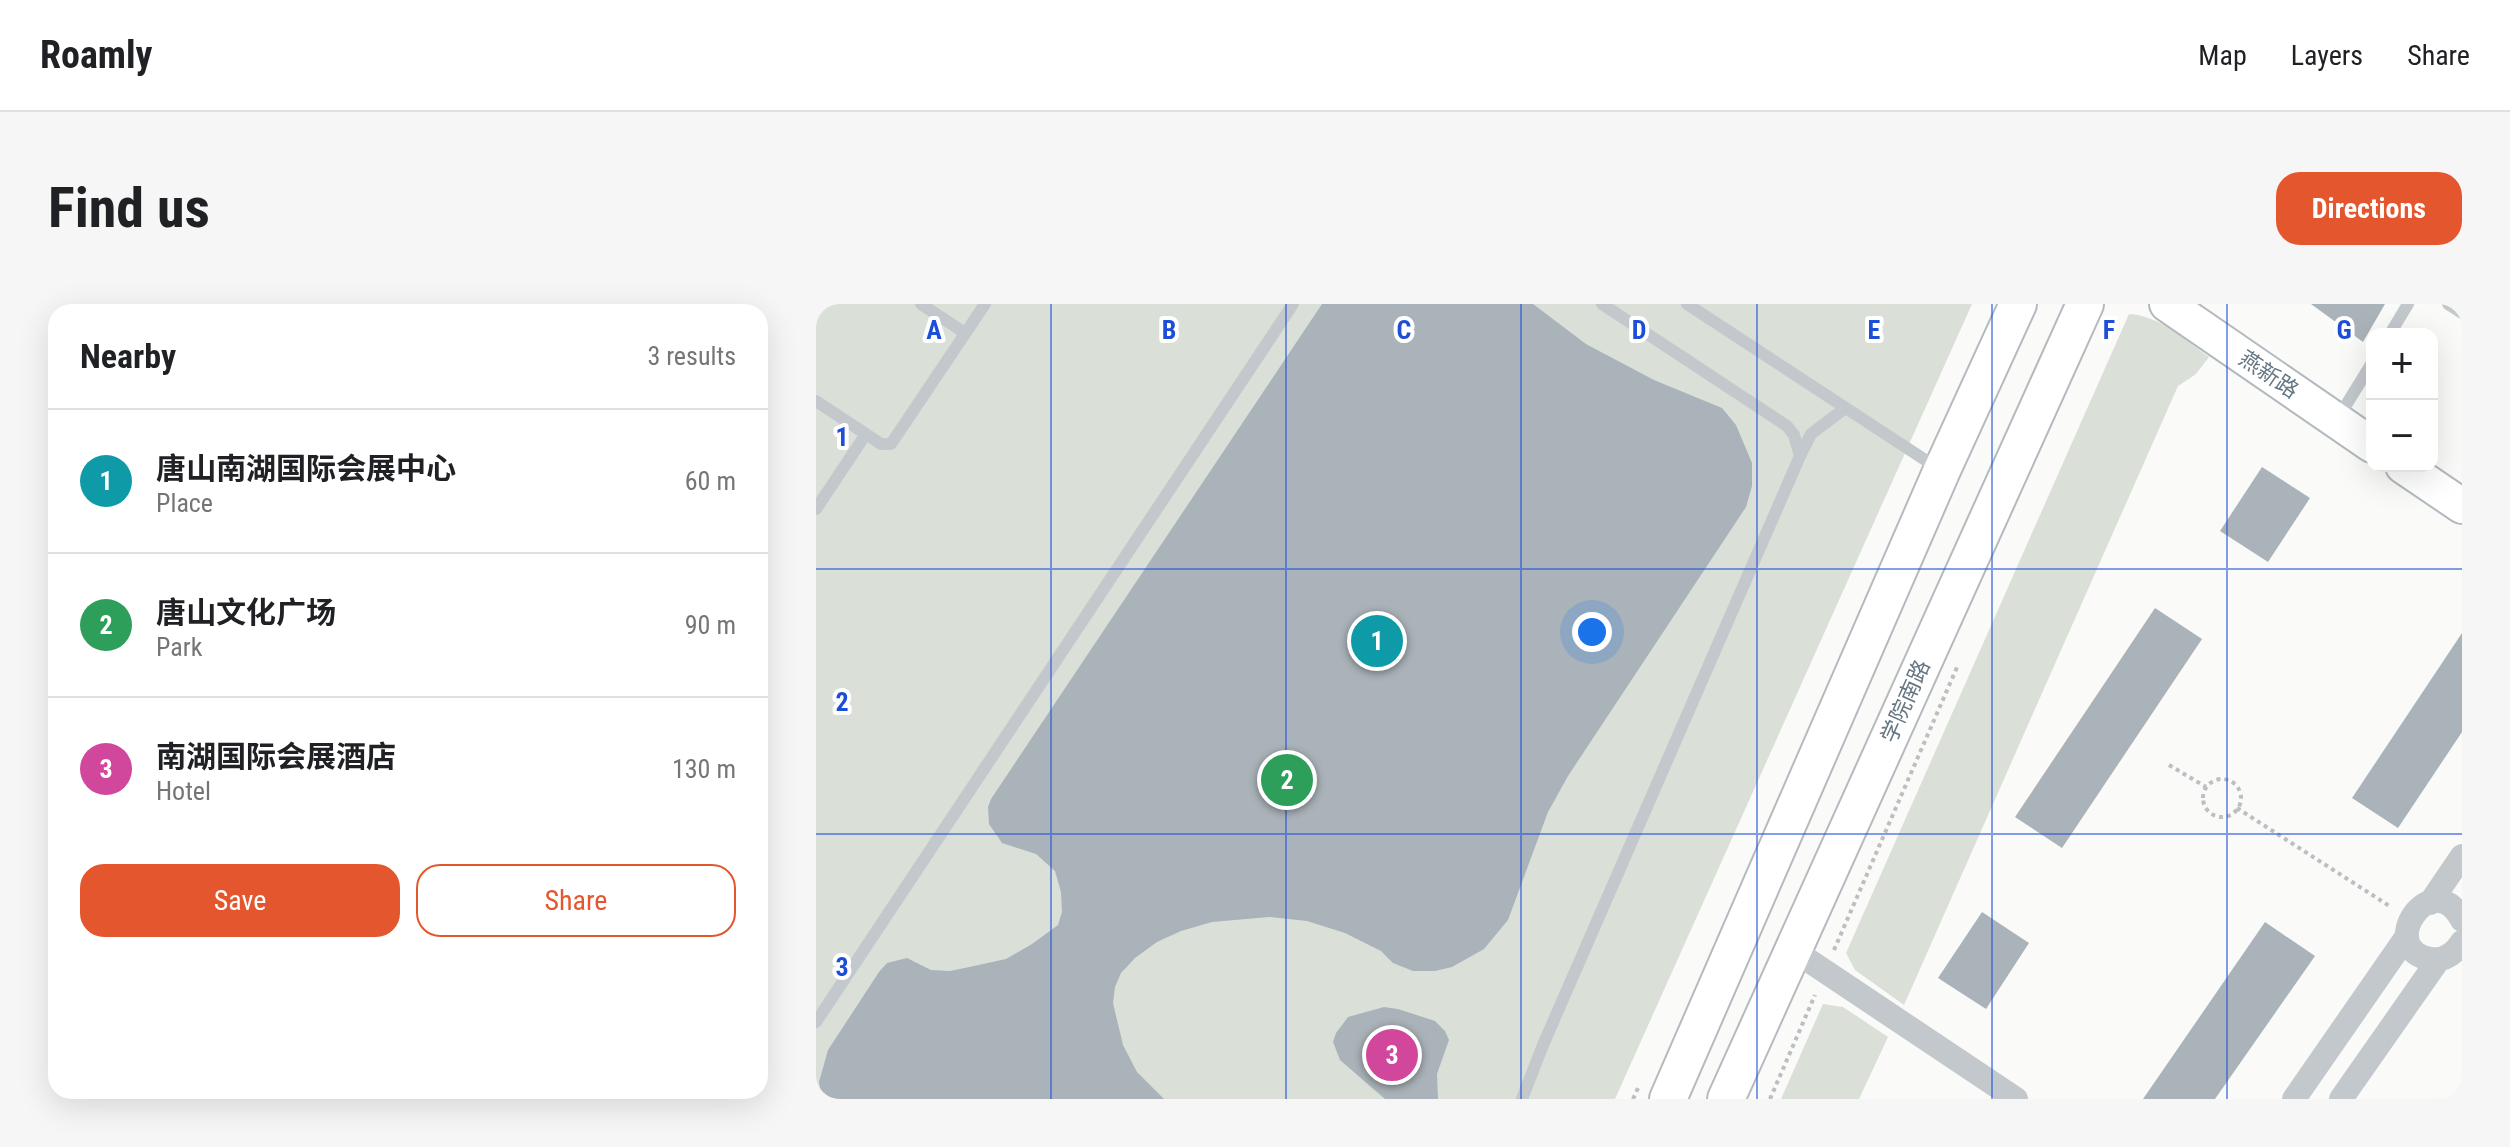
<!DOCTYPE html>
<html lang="en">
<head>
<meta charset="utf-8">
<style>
	body { margin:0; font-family:"Roboto Condensed","Noto Sans SC",sans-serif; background:#f6f6f6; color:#202124 }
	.controls { position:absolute; right:24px; top:24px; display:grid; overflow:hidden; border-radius:16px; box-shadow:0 8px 32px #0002 }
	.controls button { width:72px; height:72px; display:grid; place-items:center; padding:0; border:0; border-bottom:2px solid #e0e0e0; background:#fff; color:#202124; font:40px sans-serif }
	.you { position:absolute; left:776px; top:328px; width:28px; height:28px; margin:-20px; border:6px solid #fff; border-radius:50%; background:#1a73e8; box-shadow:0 0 0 12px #1a73e833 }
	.badge { display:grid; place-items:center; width:52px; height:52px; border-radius:50%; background:#e4572e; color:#fff; font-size:26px; font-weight:700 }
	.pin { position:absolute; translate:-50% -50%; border:4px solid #fff; box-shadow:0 2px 8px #0006 }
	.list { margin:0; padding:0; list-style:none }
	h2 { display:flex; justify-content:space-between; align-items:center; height:104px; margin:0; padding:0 32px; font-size:34px }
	h2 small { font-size:26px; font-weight:400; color:#757577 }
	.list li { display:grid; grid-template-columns:52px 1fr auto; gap:24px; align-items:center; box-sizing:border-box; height:144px; padding:0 32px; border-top:2px solid #e0e0e0 }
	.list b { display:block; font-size:30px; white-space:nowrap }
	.list p { margin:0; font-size:26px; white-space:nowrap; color:#757577 }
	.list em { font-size:26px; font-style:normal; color:#757577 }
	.actions { display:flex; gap:16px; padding:24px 32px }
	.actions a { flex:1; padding:18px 0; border:2px solid #e4572e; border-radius:24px; text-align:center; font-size:28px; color:#e4572e }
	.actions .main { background:#e4572e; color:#fff }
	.map { position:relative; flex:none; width:1646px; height:795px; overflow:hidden; border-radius:24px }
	header { display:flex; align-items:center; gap:48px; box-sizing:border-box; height:112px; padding:0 40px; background:#fff; border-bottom:2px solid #e0e0e0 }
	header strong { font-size:38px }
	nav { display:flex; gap:44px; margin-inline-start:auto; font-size:28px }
	.intro { display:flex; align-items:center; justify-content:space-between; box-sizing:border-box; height:192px; padding:0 48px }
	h1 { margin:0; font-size:56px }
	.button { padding:20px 36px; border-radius:24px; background:#e4572e; color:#fff; font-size:28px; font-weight:700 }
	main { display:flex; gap:48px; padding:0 48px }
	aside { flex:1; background:#fff; border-radius:24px; box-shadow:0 8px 32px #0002 }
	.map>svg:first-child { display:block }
	.green { fill:#dadfd7 }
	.building { fill:#aab3b9 }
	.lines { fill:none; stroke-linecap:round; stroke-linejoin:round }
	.secondary-casing { stroke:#b3babf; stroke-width:38 }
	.primary-casing { stroke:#b5babe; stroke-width:40 }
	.path { stroke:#bbbfc2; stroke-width:4; stroke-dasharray:4 4; stroke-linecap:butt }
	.lane { stroke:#c3c8cc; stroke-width:12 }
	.street { stroke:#c3c8cc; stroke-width:24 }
	.secondary { stroke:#fff; stroke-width:34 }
	.primary { stroke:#fff; stroke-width:36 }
	.grid { fill:none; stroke:#1d4ed8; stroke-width:2; stroke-opacity:0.55 }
	.labels { text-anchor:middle; stroke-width:8; stroke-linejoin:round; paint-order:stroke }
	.street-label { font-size:22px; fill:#657683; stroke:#fff }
	.grid-label { font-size:26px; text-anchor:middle; font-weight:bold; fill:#1d4ed8; stroke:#fff; stroke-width:8; stroke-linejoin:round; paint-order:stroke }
</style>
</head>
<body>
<header>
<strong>Roamly</strong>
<nav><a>Map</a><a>Layers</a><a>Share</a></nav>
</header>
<div class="intro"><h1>Find us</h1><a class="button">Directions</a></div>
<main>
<aside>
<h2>Nearby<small>3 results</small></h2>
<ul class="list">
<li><span class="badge" style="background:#0f9aa8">1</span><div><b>唐山南湖国际会展中心</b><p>Place</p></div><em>60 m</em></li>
<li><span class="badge" style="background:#2e9e5b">2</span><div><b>唐山文化广场</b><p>Park</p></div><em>90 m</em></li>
<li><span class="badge" style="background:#d1479c">3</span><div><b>南湖国际会展酒店</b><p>Hotel</p></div><em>130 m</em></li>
</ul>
<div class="actions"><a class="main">Save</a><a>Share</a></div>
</aside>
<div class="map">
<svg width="1646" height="795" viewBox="0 0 1646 795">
	<rect width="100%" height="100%" fill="#fafaf8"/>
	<path class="green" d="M0,0H1156L799,795H0Z
		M1313,10C1343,11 1370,37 1393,53L1380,70L1362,82L1088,701L1039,666L1030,649Z
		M1007,700L1027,703L1072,733L1043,795H965Z"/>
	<path class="building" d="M506,0H717L770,40L838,76L906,104L920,121L936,159V182L930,203L752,472L732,508L692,616L668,645L636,663L619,667H597L577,659L565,647L529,629L491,617L453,613L396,618L365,627L341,638L319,654L305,669L299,683L297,699L307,741L321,768L348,795H6L3,778L12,746L63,668L71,659L91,654L115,666L134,667L158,662L190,655L216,640L242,621L246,608L245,588L239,567L220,550L186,539L173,520L172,503L175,495Z
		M1495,0H1569L1547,38Z
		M1446,163L1494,194L1452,258L1404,227Z
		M1339,304L1386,335L1246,544L1199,513Z
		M1646,329V428L1582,524L1536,494Z
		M1166,608L1213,639L1170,705L1122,674Z
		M1449,618L1499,652L1399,795H1327Z
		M568,703L582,705L619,717L629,727L633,736L621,770L622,795H569L524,756L517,738L520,729L532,713Z"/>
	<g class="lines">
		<defs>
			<path id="secondary" d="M1351,0L1556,141
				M1587,162L1646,202"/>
			<path id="primary" d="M852,795L1126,166L1202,0
				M910,795L1269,0"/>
		</defs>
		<use href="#secondary" class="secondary-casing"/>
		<use href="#primary" class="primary-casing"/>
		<path class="path" d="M1353,461L1390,483
			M1387 494a19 19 0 1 1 38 0a19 19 0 1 1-38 0Z
			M1421,504L1575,603
			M1018,646L1142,361
			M817,795L822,784
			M954,795L999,691"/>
		<path class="lane" d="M105,0L149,29
			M786,0L971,122L978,131L984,152
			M871,0L1123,165
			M1632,0L1646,9
			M1574,30L1592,0
			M0,97L65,140H75L169,0
			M1522,114L1556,59
			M0,205L50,130
			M0,718L477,0
			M706,795L727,741L984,152L995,130L1028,105"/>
		<path class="street" d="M1614,599L1646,552
			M1646,616C1616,559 1558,646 1615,655C1629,657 1639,649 1646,638
			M977,646L1200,795
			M1478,795L1591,632
			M1525,795L1623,655"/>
		<use href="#secondary" class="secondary"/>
		<use href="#primary" class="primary"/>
	</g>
	<path class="grid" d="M235,0V795M470,0V795M705,0V795M941,0V795M1176,0V795M1411,0V795M0,265H1646M0,530H1646"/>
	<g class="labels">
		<g class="street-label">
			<text transform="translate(1453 70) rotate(34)" y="8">燕新路</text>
			<text transform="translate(1089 397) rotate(-66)" y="8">学院南路</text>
		</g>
	</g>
	<g class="grid-label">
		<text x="118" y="35">A</text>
		<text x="353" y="35">B</text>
		<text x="588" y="35">C</text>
		<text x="823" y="35">D</text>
		<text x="1058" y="35">E</text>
		<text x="1293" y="35">F</text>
		<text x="1528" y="35">G</text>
		<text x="26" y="142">1</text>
		<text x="26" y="407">2</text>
		<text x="26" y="672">3</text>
	</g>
</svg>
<div class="controls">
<button>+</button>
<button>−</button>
</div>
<div class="you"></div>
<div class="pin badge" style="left:561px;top:337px;background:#0f9aa8">1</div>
<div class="pin badge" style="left:471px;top:476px;background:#2e9e5b">2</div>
<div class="pin badge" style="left:576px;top:751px;background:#d1479c">3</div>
</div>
</main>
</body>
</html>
